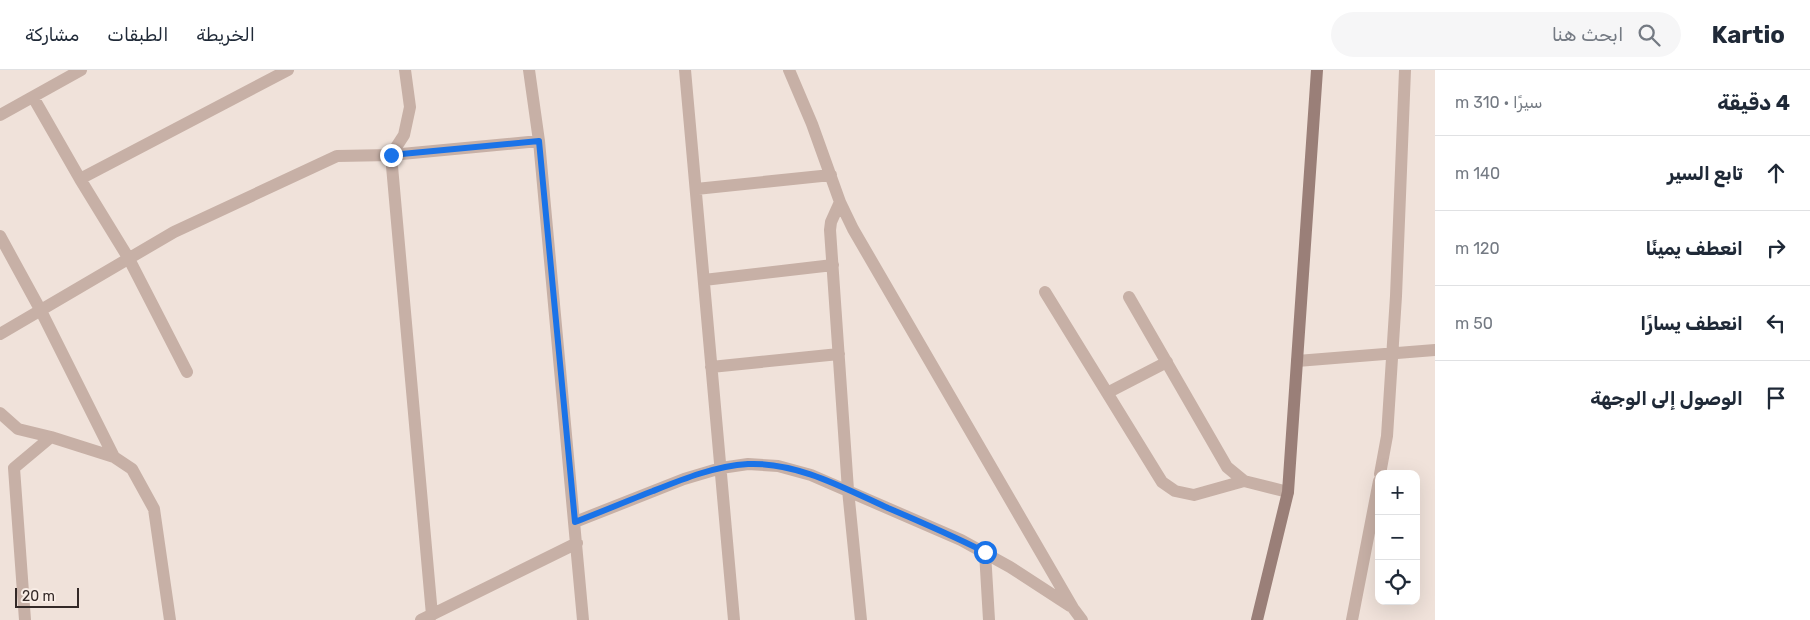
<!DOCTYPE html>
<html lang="ar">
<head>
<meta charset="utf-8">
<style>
	body { margin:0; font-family:Rubik,"Noto Sans Arabic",sans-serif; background:#f6f6f7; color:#1f2937; direction:rtl }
	.controls { position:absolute; right:15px; bottom:15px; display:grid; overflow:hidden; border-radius:10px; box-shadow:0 5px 20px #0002 }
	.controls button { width:45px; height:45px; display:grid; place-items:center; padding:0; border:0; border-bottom:1px solid #e0e1e3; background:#fff; color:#1f2937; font:25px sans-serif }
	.scale { position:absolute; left:15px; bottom:12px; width:64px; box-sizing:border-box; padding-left:5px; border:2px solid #342927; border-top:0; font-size:14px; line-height:18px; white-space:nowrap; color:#342927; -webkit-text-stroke:4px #f8ece5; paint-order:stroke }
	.stop { position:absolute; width:15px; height:15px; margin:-11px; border:4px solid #1a73e8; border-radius:50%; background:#fff }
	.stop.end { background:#1a73e8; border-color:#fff; box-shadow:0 1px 5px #0008 }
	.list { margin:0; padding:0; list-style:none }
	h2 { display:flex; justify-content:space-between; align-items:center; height:65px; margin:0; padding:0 20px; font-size:21px }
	h2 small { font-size:16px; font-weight:400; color:#747a83 }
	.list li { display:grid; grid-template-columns:32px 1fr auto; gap:15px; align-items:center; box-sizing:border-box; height:75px; padding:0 20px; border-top:1px solid #e0e1e3 }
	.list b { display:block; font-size:19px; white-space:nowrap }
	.list em { font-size:16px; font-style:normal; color:#747a83 }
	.icon { flex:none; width:28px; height:28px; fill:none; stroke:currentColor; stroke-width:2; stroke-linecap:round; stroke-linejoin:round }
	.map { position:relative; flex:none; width:1435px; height:550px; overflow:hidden; direction:ltr }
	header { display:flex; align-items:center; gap:30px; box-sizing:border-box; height:70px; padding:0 25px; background:#fff; border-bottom:1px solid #e0e1e3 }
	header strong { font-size:24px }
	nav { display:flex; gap:28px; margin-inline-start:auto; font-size:18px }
	.search { width:350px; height:45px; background:#f6f6f7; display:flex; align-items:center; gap:12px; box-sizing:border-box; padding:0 18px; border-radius:28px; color:#747a83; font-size:19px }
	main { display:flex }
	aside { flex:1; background:#fff }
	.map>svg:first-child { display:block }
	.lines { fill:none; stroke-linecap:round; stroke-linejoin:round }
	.street { stroke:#c7b0a6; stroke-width:12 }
	.secondary { stroke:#9a7f78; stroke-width:12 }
	.route { stroke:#1a73e8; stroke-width:6 }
</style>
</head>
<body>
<header>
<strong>Kartio</strong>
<div class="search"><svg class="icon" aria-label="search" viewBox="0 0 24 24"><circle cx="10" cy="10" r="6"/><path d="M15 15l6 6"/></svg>ابحث هنا</div>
<nav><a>الخريطة</a><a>الطبقات</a><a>مشاركة</a></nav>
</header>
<main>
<aside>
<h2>4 دقيقة<small>سيرًا · 310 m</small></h2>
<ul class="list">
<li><svg class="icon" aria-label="ahead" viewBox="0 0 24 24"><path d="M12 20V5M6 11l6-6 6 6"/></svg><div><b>تابع السير</b></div><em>140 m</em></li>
<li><svg class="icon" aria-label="right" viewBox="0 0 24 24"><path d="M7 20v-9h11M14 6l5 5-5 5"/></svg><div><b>انعطف يمينًا</b></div><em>120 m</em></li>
<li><svg class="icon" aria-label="left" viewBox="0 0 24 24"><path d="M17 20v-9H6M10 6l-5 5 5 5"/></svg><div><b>انعطف يسارًا</b></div><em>50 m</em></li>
<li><svg class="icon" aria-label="arrive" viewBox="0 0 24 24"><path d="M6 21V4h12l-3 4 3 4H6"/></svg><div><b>الوصول إلى الوجهة</b></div></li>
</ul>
</aside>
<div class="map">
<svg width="1435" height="550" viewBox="0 0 1435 550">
	<rect width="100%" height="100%" fill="#f0e2da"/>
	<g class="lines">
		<path class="street" d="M405,0L410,37L404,65L391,85L432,545
			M529,0L539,71L583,550
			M685,0L734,550
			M789,0L812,54L840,132L853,159L1073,538L1082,550
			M33,27L80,109L129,189L187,302
			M0,45L81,0
			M80,109L288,0
			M696,119L831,105
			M840,132L831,152L830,160L848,420L861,550
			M0,166L41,241L114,387
			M704,210L833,195
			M1045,222L1162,412L1175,421L1194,425L1244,411
			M1129,227L1227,397L1244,411L1288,422
			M0,264L174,162L337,86L391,85L539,71
			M1297,291L1435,280
			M711,297L839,284
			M1107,323L1167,292
			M0,343L18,359L51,367L114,387L132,399L154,439L170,550
			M1380,404L1387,366L1396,226L1405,0
			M575,452L684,409L721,398L748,394L778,396L811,405L961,470L1010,497L1070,536
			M985,482L989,550
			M25,550L14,398L51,367
			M421,550L577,473
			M1352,550L1379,411"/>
		<path class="secondary" d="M1257,550L1288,422L1317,0"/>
	</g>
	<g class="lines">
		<path class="route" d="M391,85L539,71L575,452C601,442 627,431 653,421C683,409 715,396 748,394C797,392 844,418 888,438C921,452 953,466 985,482"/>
	</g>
</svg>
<div class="controls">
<button>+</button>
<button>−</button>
<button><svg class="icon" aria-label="locate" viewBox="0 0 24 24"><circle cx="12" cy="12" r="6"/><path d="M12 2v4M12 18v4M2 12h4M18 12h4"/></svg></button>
</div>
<div class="scale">20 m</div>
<div class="stop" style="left:985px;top:482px"></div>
<div class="stop end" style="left:391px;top:85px"></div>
</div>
</main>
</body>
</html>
